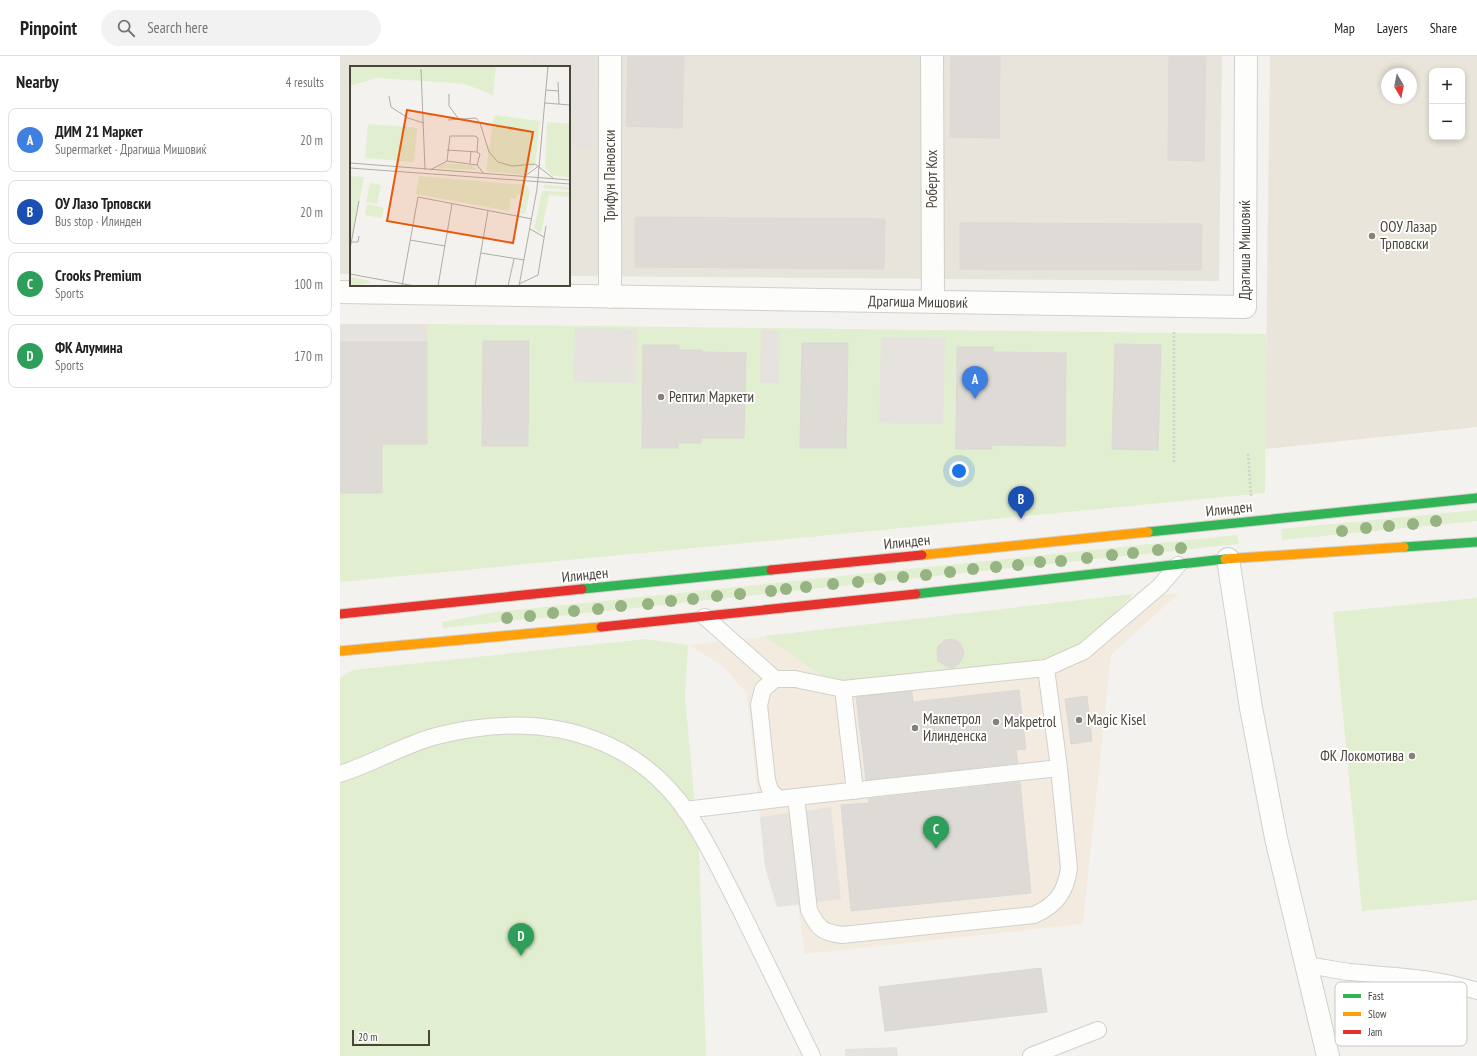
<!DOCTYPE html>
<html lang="en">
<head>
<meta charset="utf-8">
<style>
	body { margin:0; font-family:"PT Sans Narrow",sans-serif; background:#f2f2f2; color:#202124 }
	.controls { position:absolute; right:12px; top:12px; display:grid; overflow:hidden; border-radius:8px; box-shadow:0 2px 6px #0003 }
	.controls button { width:36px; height:36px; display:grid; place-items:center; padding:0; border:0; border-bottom:1px solid #e0e0e0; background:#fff; color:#202124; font:20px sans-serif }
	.compass { position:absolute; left:1041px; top:12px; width:36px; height:36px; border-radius:50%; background:#fff; box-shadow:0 2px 6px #0003; rotate:170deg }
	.scale { position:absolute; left:12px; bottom:10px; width:78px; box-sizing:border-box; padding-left:4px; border:2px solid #4b4439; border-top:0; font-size:11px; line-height:14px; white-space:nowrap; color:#4b4439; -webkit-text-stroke:3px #fff; paint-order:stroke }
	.you { position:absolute; left:619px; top:415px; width:14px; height:14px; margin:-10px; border:3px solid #fff; border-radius:50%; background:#1a73e8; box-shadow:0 0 0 6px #1a73e833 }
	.badge { display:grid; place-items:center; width:26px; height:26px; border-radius:50%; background:#2563eb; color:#fff; font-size:13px; font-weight:700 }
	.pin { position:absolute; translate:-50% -33px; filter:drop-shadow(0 1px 2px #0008) }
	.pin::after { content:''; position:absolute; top:21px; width:14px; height:12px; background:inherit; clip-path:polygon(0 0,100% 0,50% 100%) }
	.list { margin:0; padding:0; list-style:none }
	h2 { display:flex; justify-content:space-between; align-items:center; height:52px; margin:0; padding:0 16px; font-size:17px }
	h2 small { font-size:13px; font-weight:400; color:#757577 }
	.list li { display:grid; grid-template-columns:26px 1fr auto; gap:12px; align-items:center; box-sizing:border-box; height:64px; margin:0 8px 8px; padding:0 8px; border:1px solid #e0e0e0; border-radius:8px }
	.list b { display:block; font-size:15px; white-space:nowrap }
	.list p { margin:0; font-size:13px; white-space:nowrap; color:#757577 }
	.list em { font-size:13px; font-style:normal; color:#757577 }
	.icon { flex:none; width:22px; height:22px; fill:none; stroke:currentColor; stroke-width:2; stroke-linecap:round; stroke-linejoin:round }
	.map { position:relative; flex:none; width:1137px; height:1000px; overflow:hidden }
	header { display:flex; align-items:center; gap:24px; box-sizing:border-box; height:56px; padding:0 20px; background:#fff; border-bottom:1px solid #e0e0e0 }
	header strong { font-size:19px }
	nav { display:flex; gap:22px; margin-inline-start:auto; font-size:14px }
	.search { width:280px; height:36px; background:#f2f2f2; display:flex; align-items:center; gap:10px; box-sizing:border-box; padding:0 14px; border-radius:22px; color:#757577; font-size:15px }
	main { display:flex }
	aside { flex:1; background:#fff }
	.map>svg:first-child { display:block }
	.residential { fill:#e7e4dc }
	.commercial { fill:#f3ebdf }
	.education { fill:#eae5da; fill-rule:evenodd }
	.green { fill:#e1eecf }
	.parking { fill:#e6e3df }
	.building { fill:#dedbd6; stroke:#dcd9d4 }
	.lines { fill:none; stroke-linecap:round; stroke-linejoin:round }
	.lane-casing { stroke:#d2d0cb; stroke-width:18 }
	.street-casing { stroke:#d2d0cb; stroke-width:24 }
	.fast-casing { stroke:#d3cfc5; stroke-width:11 }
	.slow-casing { stroke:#d3cfc5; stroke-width:11 }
	.jam-casing { stroke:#d3cfc5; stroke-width:11 }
	.path { stroke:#d3d2cc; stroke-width:2.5; stroke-dasharray:2 2; stroke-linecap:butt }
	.lane { stroke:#fdfdfc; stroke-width:16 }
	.street { stroke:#fdfdfc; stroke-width:22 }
	.fast { stroke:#30b455; stroke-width:9 }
	.slow { stroke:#ff9f0a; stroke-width:9 }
	.jam { stroke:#e5322d; stroke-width:9 }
	.tree { fill:#96b382 }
	.poi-dot { fill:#868178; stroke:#fff; stroke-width:1.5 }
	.labels { text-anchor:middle; stroke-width:4; stroke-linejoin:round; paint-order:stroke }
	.street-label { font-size:15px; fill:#4b4439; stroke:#fff }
	.poi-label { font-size:15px; fill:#4b4439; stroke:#fff; text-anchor:start }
	.inset-road { fill:none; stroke:#b0aca6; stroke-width:1 }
	.view { fill:#e8590c; fill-opacity:0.15; stroke:#e8590c; stroke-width:2 }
	.inset-edge { fill:none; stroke:#4b4439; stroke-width:2 }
	.key { fill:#fff; stroke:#c9c7c4; stroke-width:1 }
	.key-label { font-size:11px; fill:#4b4439 }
</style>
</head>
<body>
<header>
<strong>Pinpoint</strong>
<div class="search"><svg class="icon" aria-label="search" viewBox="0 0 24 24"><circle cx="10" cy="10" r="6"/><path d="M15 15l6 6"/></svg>Search here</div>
<nav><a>Map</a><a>Layers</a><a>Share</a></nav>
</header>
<main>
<aside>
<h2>Nearby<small>4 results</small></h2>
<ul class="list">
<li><span class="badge" style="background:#3f7fe0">A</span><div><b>ДИМ 21 Маркет</b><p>Supermarket · Драгиша Мишовиќ</p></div><em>20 m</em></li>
<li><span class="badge" style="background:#1a4fb4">B</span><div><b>ОУ Лазо Трповски</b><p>Bus stop · Илинден</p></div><em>20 m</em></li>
<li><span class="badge" style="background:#2e9e5b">C</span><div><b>Crooks Premium</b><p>Sports</p></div><em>100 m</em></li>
<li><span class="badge" style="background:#2e9e5b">D</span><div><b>ФК Алумина</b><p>Sports</p></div><em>170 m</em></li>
</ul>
</aside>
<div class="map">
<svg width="1137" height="1000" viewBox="0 0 1137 1000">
	<rect width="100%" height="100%" fill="#f4f2ee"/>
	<path class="residential" d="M0,0H882L879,225L229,220V11H11V218H0Z"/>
	<path class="commercial" d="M839,537L771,599L743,868L465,898L458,849L437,851L425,811L407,638L382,609L348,589Z"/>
	<path class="education" d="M930,0H1137V371L925,393ZM1092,15H1122V81H1092ZM1047,18H1071V42H1047Z"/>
	<path class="green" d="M87,268L926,278L925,437L0,526V437L42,436V388H87Z
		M1137,454V465L942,484L941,473Z
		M897,479L899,488L103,572L102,566L156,556Z
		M793,538L748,584L723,596L697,605L496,625L479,618L425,580Z
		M1137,542V844L1022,855L993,556Z
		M306,583L348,589L345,640L359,795L366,1000H0V622L13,614Z"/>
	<path class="parking" d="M191,0H253L252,92H229V11H191Z
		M0,268H87V286H0Z
		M235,272L297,273L296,327L233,326Z
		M421,274L440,275L439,327H420Z
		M541,281L605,282L603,368L539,367Z
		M491,751L501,843L437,851L425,811L420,761Z
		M557,991L558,1000H505V993Z"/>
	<path class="building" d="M288,0H344L342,72L286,70Z
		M611,0H660L659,82L610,81Z
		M829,0H866L864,105L828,104Z
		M295,161L545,163L544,213L295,211Z
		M620,167L862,168L861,214L620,213Z
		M143,285H189L188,390H142Z
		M0,286H87V388H42V437H0Z
		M462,287H508L506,392H460Z
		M775,288L821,289L818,394L772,393Z
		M303,289H339V294H362V296L406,297L404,382H361V387H338V392H302Z
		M617,291H653V296L726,297L725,390L652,389V393H616Z
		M614,583L621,588L624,597L621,605L614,612H610L598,605L597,594L598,590L605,584Z
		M679,634L686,693L676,694L678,707L526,724L516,641L572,635L573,646Z
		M747,640L752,685L731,688L725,643Z
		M680,726L691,837L511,855L501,749L529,747L528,743Z
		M701,912L707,956L545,975L539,931Z"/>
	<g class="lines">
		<defs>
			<path id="lane" d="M365,561L435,623H455L503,633L706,612L744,595L820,530L838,509
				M435,623L423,633L419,649L427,724L430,734L438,743L456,741L469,854C478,873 482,876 502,879L694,859C717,849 726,835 729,812L719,712L706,612
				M503,633L515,735
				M0,718C25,710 49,697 73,688C91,680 112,676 131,673C217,660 299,684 349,759C369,789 384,822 401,855C425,903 448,952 472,1000
				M456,741L719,712
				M345,754L438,743
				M967,909C981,911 995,914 1009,916C1054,920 1094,921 1137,935
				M691,1000L758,974"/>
			<path id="street" d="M592,0L593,246
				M0,236L905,251L906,0
				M270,241V0
				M888,503L911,652L936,782L988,1000"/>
			<path id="fast" d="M808,476L1137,442
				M1064,491L1137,486
				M242,533L431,514
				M576,538L885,503"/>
			<path id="slow" d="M582,499L808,476
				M885,503L1064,491
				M0,595L261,571"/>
			<path id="jam" d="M431,514L582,499
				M0,558L242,533
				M261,571L576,538"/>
		</defs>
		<use href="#lane" class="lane-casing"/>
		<use href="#street" class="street-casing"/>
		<use href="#fast" class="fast-casing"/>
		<use href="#slow" class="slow-casing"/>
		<use href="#jam" class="jam-casing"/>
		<path class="path" d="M908,398L911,440
			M834,406V275"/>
		<use href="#lane" class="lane"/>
		<use href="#street" class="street"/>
		<use href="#fast" class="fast"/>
		<use href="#slow" class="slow"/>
		<use href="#jam" class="jam"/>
	</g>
	<g class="tree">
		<circle cx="1096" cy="465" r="6"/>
		<circle cx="1073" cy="468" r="6"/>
		<circle cx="1049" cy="470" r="6"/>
		<circle cx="1026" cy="472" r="6"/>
		<circle cx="1002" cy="475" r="6"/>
		<circle cx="841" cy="492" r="6"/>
		<circle cx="818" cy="494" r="6"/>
		<circle cx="793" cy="497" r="6"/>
		<circle cx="772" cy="499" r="6"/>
		<circle cx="747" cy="502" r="6"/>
		<circle cx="721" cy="505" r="6"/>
		<circle cx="700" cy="506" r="6"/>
		<circle cx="678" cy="509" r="6"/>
		<circle cx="656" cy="511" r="6"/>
		<circle cx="633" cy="513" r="6"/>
		<circle cx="610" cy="516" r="6"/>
		<circle cx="586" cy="519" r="6"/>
		<circle cx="563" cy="521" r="6"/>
		<circle cx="540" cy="523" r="6"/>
		<circle cx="518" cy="526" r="6"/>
		<circle cx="493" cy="528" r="6"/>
		<circle cx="466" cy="531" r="6"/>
		<circle cx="446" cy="533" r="6"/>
		<circle cx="431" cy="535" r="6"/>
		<circle cx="400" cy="538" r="6"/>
		<circle cx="377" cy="540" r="6"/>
		<circle cx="353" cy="543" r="6"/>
		<circle cx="331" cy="545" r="6"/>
		<circle cx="308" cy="548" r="6"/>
		<circle cx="281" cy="550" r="6"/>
		<circle cx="258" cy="553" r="6"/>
		<circle cx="234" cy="555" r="6"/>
		<circle cx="213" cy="557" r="6"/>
		<circle cx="190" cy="560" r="6"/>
		<circle cx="167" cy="562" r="6"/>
	</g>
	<g class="poi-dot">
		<circle cx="1032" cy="180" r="4"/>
		<circle cx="321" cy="341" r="4"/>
		<circle cx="739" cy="664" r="4"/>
		<circle cx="656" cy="666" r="4"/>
		<circle cx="575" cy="672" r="4"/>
		<circle cx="1072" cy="700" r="4"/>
	</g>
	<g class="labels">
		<g class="street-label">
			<text transform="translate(270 120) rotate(-90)" y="5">Трифун Пановски</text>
			<text transform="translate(592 123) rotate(-90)" y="5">Роберт Кох</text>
			<text transform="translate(905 194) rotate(-90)" y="5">Драгиша Мишовиќ</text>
			<text transform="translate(578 246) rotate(1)" y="5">Драгиша Мишовиќ</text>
			<text transform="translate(889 453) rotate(-6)" y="5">Илинден</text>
			<text transform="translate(567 486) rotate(-6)" y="5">Илинден</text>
			<text transform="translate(245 519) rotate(-6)" y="5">Илинден</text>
		</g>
		<g class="poi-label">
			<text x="1040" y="176">ООУ Лазар<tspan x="1040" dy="17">Трповски</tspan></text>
			<text x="329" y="346">Рептил Маркети</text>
			<text x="583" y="668">Макпетрол<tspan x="583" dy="17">Илинденска</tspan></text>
			<text x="747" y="669">Magic Kisel</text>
			<text x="664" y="671">Makpetrol</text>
			<text x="1064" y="705" text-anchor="end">ФК Локомотива</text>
		</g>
	</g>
	<g transform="translate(10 10)">
		<rect width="220" height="220" fill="#f4f2ee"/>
		<path d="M0,0H146L143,29L115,18L89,16L26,12L0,20ZM144,49L190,55L185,99L174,109L136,105ZM197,56L220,58V111L203,110L195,102ZM18,58L67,62L64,96L15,92ZM95,97L122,99L127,104L86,102ZM0,110L14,111L0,182ZM69,110L176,119L180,125L175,148L171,147L174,129L167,128L166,133L161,132L159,145L66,128ZM20,117L31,119L27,138L16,136ZM195,119L220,121V124L192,122ZM192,125L220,126V131L199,129L191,167L184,163ZM17,138L34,142L32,152L15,149ZM1,211L20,215V217L2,220Z" fill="#e1eecf"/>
		<path class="inset-road" d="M71,3L75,104M208,16L209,38M196,24L208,25M99,28V40L108,52M39,30L41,41L58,52L74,57M195,37L220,39M98,54L126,52L130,57L139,86L148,96L162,100L185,98L203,112M97,84L127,86M97,95L100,70H125L128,72L127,86L130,88L127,99M0,97L220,114M120,97L121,85M0,102L220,118M80,104L97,95L127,99L134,108M175,110L190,99M180,163L194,171M60,174L95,180M1,176H8L9,170M0,183L9,135M131,187L174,194M0,208L65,220M169,218L188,209L196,160M52,220L68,131L182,153M88,220L102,138M125,220L138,145M158,220L164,193M169,220L187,123L198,0"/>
		<path class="view" d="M57,44L183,66L163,177L37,155Z"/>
		<rect width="220" height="220" class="inset-edge"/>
	</g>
	<rect x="995" y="926" width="132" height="64" rx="6" class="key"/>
	<rect x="1003" y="938" width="18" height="4" fill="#30b455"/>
	<rect x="1003" y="956" width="18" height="4" fill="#ff9f0a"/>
	<rect x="1003" y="974" width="18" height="4" fill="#e5322d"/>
	<g class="key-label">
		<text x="1028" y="944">Fast</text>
		<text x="1028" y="962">Slow</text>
		<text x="1028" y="980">Jam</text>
	</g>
</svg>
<div class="controls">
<button>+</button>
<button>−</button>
</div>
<svg class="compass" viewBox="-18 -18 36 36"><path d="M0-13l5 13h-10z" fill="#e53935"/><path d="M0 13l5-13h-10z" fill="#757577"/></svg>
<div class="scale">20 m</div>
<div class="you"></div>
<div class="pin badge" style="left:635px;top:343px;background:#3f7fe0">A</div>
<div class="pin badge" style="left:681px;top:463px;background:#1a4fb4">B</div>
<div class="pin badge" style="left:596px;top:793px;background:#2e9e5b">C</div>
<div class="pin badge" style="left:181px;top:900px;background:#2e9e5b">D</div>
</div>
</main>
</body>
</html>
